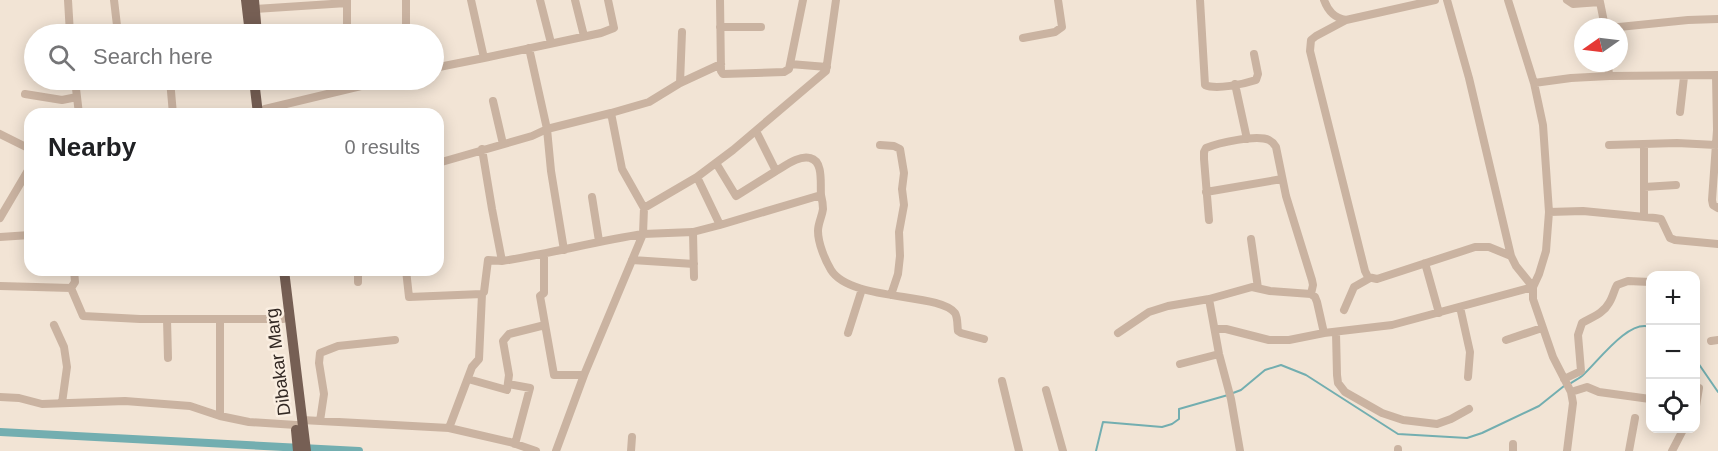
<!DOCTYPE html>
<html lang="en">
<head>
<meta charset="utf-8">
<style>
	body { margin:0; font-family:Arial,sans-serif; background:#f2f2f2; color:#202124 }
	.controls { position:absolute; right:18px; bottom:18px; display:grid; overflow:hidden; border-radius:12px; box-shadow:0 3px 15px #0003 }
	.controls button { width:54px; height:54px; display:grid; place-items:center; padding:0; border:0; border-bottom:2px solid #e0e0e0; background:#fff; color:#202124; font:30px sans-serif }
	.compass { position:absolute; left:1574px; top:18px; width:54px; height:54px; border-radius:50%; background:#fff; box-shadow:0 3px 15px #0003; rotate:256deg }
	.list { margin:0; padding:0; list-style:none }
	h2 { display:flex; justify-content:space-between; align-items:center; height:78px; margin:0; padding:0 24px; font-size:26px }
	h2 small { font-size:20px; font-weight:400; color:#757577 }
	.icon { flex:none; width:33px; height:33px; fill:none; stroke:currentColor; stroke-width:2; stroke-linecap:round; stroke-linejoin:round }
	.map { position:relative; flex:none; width:1718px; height:451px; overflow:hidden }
	.search { position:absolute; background:#fff; box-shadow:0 3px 15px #0003; left:24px; top:24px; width:420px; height:66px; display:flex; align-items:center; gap:15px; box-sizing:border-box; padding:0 21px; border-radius:33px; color:#757577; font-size:22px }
	.panel { position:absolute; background:#fff; box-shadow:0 3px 15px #0003; left:24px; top:108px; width:420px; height:168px; border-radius:18px }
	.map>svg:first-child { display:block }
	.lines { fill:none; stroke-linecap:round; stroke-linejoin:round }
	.stream { stroke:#73aeb0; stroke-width:2 }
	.canal { stroke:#73aeb0; stroke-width:8 }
	.minor { stroke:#cab3a1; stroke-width:8 }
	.major { stroke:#765f54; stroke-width:10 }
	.labels { text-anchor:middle; stroke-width:5; stroke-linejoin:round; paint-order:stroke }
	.street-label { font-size:18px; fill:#332924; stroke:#faeee1 }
</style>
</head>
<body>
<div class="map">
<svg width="1718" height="451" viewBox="0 0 1718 451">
	<rect width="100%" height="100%" fill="#f2e4d5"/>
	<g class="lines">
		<path class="stream" d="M1696,360L1718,392
			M1569,384C1574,381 1578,379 1582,376C1597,363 1628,319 1650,327
			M1233,393L1241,390L1265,370L1281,365L1306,375L1398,434L1467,438L1482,433L1539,406L1564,386
			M1096,451L1103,422L1162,427L1172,424L1179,419V409L1228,395"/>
		<path class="canal" d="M0,432L359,451"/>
		<path class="minor" d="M68,0L70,34
			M114,0L118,34
			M540,0L551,43
			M575,0L584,36
			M720,0L721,71L723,74L784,72L789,69L790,64
			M803,0L790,64L827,67
			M1200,0L1205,85C1216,90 1244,84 1256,80L1258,74L1254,54
			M1324,0C1328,11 1334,18 1346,20L1435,0
			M1447,0L1469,78L1511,256L1516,266L1533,287
			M1508,0L1534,83L1543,125L1549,212L1546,251L1539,274L1533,287V299L1553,357L1571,392L1573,403L1567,451
			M1567,0L1573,4L1600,2L1605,27
			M255,9L347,3
			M1346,20L1316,36L1311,40L1310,51L1365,271L1368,277L1377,279L1475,247H1489L1511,256
			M406,25V0
			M720,27H761
			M1619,27L1688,20L1718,19
			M347,34V0
			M1023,38L1055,32L1062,27L1058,0
			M529,48L547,129L551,171L564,250
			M484,58L601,33L614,28L608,0
			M1608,63L1609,76
			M434,68L484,58L471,0
			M1716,76L1717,130L1712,200L1713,205L1718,208
			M75,80L79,114
			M170,80L173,114
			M680,83L721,64
			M1534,83L1571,78L1609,76L1718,75
			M1235,84L1247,139
			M25,94L62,100L77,97
			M493,101L503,144
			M265,109L386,80
			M1680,112L1684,77
			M0,134L30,149
			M880,145L894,146L900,149L904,173L902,189L904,205L899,232L900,256L898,274L891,295
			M1609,145L1677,143L1716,145
			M1644,145V217
			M438,163L532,136L547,129L611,113
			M716,163L736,196L776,171L756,131
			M776,171C785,166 799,155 810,158C824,161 820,185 821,195C822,199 823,204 823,209C822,217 818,223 818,231C818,243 825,260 831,270C851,302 940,292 955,313C958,318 957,325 958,331L961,333L984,339
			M697,177L720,225L693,232L643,234L644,208L697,177L733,150L826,71L836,0
			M1644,187L1676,185
			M1206,192L1282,179
			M592,197L599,241
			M644,208L622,169L611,113L649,102L680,83L682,32
			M1549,212L1583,211L1655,218L1661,219L1670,238L1675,240L1718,244
			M0,218L30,167
			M1209,220L1204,159V152L1206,148C1218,143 1257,134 1269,140C1273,142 1274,144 1276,147L1286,196L1312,280L1313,285L1311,294
			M720,225L821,195
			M693,232L694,277
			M438,233L440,249
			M0,237L30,235
			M1251,239L1258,288
			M544,255V293L540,296L554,375H584
			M632,260L694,264
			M502,261C550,254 596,241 643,234L584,375L556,451
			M1425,263L1439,313
			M358,270V282
			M406,270L409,297L482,294L484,292L488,260L502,261L492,209L482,149
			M0,286L71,288L75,282L74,270
			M71,288L83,316L140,319H283
			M1209,299L1219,354L1231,399L1240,451
			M1460,307L1470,352L1468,377
			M1344,310L1354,287L1370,278
			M167,319L168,358
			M220,319V416
			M54,325L64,347L67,367L62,403
			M1215,329H1226L1269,340H1289L1324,333L1392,325L1533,287
			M848,333L862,289
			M1118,333L1149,312L1168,306L1209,299L1252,287L1270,291L1311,294L1315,297L1317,302L1324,333
			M1336,333L1337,375L1338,383L1345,392L1382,413L1403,420L1437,424L1451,419L1469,409
			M1506,340L1542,328
			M1711,341L1718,340
			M1180,364L1219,354
			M468,379L507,390L509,375L503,341L509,334L545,325
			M1564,379L1581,371L1578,335L1582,323C1592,317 1603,314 1609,303C1613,297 1614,290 1617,285L1628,281L1650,282
			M1002,381L1019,451
			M508,384L530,388L515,444
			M1046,390L1063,451
			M1571,392L1587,387L1599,392L1650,399
			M0,397L19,398L42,404L125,401L190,406L220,416L249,422L296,425
			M1696,406L1699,388
			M302,420L449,428L510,442L536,451
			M320,421L324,394L319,363L320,353L338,346L395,340
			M449,428L472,367L479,359L482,294
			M1398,449V451
			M631,451L632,437
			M1513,451V444
			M1629,451L1635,418
			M1672,451L1684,428"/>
		<path class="major" d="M246,0L250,34
			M254,0L257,34
			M254,80L258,114
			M284,270L306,451
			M296,430L298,451"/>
	</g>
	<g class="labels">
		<g class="street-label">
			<text transform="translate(278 362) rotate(-97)" y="6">Dibakar Marg</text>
		</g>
	</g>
</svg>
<div class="controls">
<button>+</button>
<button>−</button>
<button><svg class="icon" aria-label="locate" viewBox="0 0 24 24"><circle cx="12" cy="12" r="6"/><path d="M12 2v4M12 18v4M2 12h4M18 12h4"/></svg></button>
</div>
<svg class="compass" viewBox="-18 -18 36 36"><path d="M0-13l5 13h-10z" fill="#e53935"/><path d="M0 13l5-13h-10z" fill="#757577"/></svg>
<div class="search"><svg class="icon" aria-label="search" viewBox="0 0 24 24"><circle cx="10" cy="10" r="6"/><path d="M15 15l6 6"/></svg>Search here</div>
<section class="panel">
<h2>Nearby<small>0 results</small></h2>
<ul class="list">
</ul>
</section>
</div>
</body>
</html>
